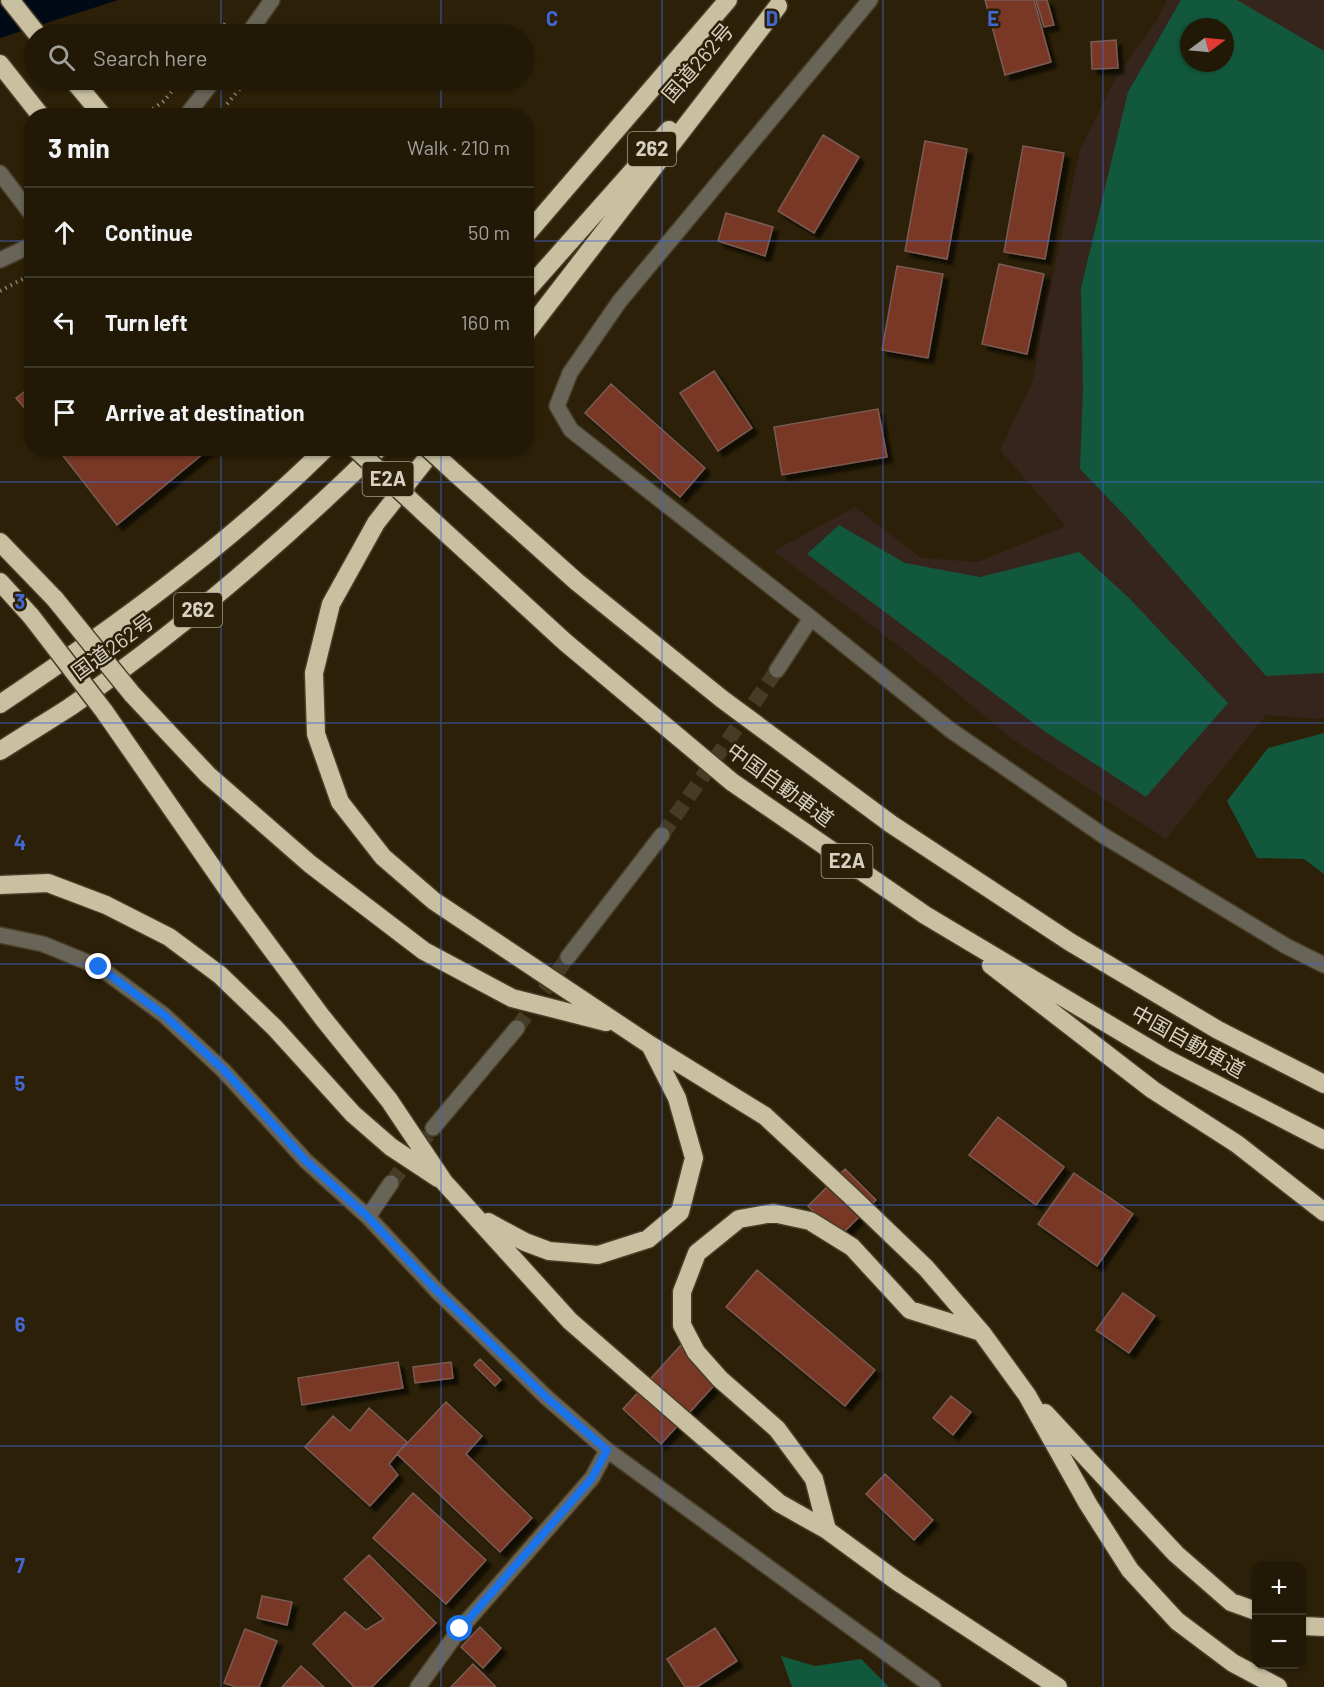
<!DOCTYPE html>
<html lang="en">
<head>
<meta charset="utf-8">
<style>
	body { margin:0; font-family:Barlow,"Noto Sans JP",sans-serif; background:#2d2614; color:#f1f3f6 }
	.controls { position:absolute; right:18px; bottom:18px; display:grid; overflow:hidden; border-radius:12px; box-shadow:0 2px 4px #0004 }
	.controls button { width:54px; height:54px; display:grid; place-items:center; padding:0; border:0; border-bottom:2px solid #3e3828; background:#211906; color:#f1f3f6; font:30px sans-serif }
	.compass { position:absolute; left:1180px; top:18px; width:54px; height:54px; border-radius:50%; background:#211906; box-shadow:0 2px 4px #0004; rotate:74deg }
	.stop { position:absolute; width:18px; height:18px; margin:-14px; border:4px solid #1a73e8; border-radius:50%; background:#fff }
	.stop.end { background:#1a73e8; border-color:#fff; box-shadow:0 2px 6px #0008 }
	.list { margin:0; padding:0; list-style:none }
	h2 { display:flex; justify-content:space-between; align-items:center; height:78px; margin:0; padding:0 24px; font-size:26px }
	h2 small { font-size:20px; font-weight:400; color:#a2a09b }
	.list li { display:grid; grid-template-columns:39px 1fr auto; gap:18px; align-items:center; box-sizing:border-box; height:90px; padding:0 24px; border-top:2px solid #3e3828 }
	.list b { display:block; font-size:22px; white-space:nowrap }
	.list em { font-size:20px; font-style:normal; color:#a2a09b }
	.icon { flex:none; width:33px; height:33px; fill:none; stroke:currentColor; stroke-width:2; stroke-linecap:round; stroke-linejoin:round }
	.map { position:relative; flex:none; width:1324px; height:1687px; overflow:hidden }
	.search { position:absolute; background:#211906; box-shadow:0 2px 4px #0004; left:24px; top:24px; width:510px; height:66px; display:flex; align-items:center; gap:15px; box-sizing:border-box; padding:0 21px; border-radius:33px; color:#a2a09b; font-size:22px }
	.panel { position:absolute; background:#211906; box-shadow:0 2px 4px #0004; left:24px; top:108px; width:510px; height:348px; border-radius:24px }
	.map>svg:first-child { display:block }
	.education { fill:#36251d; fill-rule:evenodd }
	.green { fill:#12583d; fill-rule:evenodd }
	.water { fill:#000a16 }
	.building { fill:#793728; stroke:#7a5b54; stroke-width:1.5; filter:url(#shadow) }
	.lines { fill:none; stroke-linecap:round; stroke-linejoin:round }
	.minor-tunnel { stroke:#463b24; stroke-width:15; stroke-dasharray:15 8; stroke-linecap:butt }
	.minor-casing { stroke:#483d26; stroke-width:18 }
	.highway-casing { stroke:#483d26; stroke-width:21 }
	.path { stroke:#89806d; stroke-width:4; stroke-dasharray:1.5 4.5; stroke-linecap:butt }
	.minor { stroke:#686458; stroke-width:15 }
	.highway { stroke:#c9c0a2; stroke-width:18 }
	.highway-bridge-casing { stroke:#483d26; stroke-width:21; stroke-linecap:butt }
	.highway-bridge { stroke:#c9c0a2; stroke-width:18 }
	.route { stroke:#1a73e8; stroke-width:8 }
	.grid { fill:none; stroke:#4268d4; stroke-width:1.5; stroke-opacity:0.55 }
	.labels { text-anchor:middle; stroke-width:5; stroke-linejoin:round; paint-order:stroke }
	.shield { fill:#2c2108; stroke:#a49c8b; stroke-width:1.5 }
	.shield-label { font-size:20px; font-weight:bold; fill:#d8d1c3 }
	.street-label { font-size:21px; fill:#d8d1c3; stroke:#2c2108 }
	.grid-label { font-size:20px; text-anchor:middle; font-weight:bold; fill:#4268d4; stroke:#2c2108; stroke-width:5; stroke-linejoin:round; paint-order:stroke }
</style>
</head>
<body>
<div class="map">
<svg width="1324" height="1687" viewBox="0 0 1324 1687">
	<defs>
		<filter id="shadow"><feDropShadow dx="5.5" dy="5.5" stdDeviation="1.5" flood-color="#0009"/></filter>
	</defs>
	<rect width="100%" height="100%" fill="#2c2108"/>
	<path class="education" d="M1167,0H1324V717L1316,719L1266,715L1166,839L1012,739L913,657L774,551L855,507L921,558L978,562L1066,526L1000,450L1033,381L1045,311L1080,150L1115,79L1157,20ZM1189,27H1225V63H1189Z"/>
	<path class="green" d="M1181,0H1237L1324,51V673L1266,676L1130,521L1080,469L1083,388L1081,288L1128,92ZM1189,27H1225V63H1189Z
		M839,525L905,563L980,577L1079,552L1129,598L1228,703L1146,797L1047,733L807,554Z
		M1324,733V874L1304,859L1257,858L1227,801L1268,748Z
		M781,1656L815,1666L861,1659L889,1687H792Z"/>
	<path class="water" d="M0,0H118L0,38Z"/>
	<path class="building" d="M985,0H1034L1051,62L1005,75Z
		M1036,0H1047L1054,25L1044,27Z
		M1116,40L1118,68L1092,69L1091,42Z
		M823,135L859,157L814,233L778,211Z
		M925,141L967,149L947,259L905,251Z
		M1023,146L1064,153L1045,259L1004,252Z
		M726,213L773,227L765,256L718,241Z
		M999,264L1044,274L1027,354L982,344Z
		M897,266L943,274L928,358L882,350Z
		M714,371L752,428L718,451L680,393Z
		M611,384L705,468L680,497L585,413Z
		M32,386V417L16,398Z
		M878,409L887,457L782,475L774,427Z
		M57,448H210L117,525Z
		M998,1117L1064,1167L1036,1205L969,1155Z
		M845,1169L876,1200L839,1237L808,1206Z
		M1074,1173L1133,1214L1097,1266L1038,1224Z
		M757,1270L875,1370L845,1406L726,1307Z
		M1123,1293L1155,1316L1129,1353L1096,1330Z
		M681,1345L719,1380L661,1444L623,1409Z
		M480,1359L501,1380L495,1386L474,1365Z
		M398,1362L403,1388L302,1405L298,1378Z
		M451,1362L453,1378L415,1383L413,1367Z
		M951,1396L971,1412L953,1435L933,1418Z
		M446,1402L482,1436L466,1454L532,1518L500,1552L397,1454Z
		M369,1408L407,1442L389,1464L398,1475L370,1506L305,1447L333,1416L350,1431Z
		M885,1474L933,1520L914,1540L866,1494Z
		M413,1493L486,1560L446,1604L373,1538Z
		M369,1555L436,1623L372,1687H354L313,1644L345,1612L366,1630L384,1619L344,1579Z
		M262,1596L292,1602L287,1625L257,1618Z
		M480,1627L501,1648L483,1668L461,1647Z
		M715,1628L737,1661L697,1687H685L667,1659Z
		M245,1629L277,1641L259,1687H236L224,1683Z
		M473,1664L496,1687H451Z
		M301,1666L324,1687H282Z"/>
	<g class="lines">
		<path class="minor-tunnel" d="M662,835L777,670
			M517,1028L568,957
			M391,1183L433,1128"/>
		<defs>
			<path id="minor" d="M870,0L619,302L570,373L557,406L571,430L811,618L949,729L1104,836L1286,946L1324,965
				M248,34L272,0
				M186,116L214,80
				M0,173L32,215
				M0,260L32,245
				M777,670L811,618
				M0,935L43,944L99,967L164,1015L223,1070L306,1161L368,1217L437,1291L546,1397L607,1450L592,1478L460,1629L418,1687
				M568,957L662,835
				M433,1128L517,1028
				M368,1217L391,1183
				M607,1450L933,1687"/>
			<path id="highway" d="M10,0L37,34
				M0,64L41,116
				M73,80L103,116
				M526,235L728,0
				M526,291L669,130
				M526,333L778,6
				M435,448L376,523L331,604L314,673L316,734L340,802L383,857L434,901L650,1045L765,1116L851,1196L926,1268L982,1333L1027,1395L1088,1504L1130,1570L1177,1621L1233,1663L1278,1687
				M454,472L577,582L722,699L891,824L1070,942L1218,1030L1324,1084
				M421,510L565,642L732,782L925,915L1165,1058L1324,1140
				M0,542L55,599
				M0,582L31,616
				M132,694L208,775L310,864L424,951L512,998L606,1022
				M0,704C115,627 227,546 326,448
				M104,711L235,900L322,1017L389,1100L444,1182L570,1321L779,1503L827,1530L898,1582L1058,1687
				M0,751C23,736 47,722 70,707C180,631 283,542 379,448
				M0,885L48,883L106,905L169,937L220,975L275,1028L353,1114L391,1147L438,1178
				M991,965L1153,1090L1237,1144L1324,1212
				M488,1222L525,1242L549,1251L598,1255L648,1239L680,1212L694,1158L677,1098L651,1047
				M1045,1413L1176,1554L1231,1602L1256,1611
				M827,1530L814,1479L777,1429L720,1379L696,1352L682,1325V1292L697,1253L739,1219L773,1213L810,1221L852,1247L910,1310L981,1332
				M1302,1626L1324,1627"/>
		</defs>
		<use href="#minor" class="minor-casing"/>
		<use href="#highway" class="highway-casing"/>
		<path class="path" d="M217,34L228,20
			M227,104L247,80
			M143,116L164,101L181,80
			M0,291L32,274"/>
		<use href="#minor" class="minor"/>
		<use href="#highway" class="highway"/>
		<defs>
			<path id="highway-bridge" d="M355,448L421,510
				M428,448L454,472
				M55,599L132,694
				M31,616L104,711"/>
		</defs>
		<use href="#highway-bridge" class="highway-bridge-casing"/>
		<use href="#highway-bridge" class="highway-bridge"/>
	</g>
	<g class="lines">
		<path class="route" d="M99,967L164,1015L224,1070L306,1161L368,1217L437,1291L546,1397L607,1450L592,1478L460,1629"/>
	</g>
	<path class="grid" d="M221,0V34M441,0V34M662,0V1687M883,0V1687M1103,0V1687M221,80V116M441,80V116M0,241H32M526,241H1324M221,448V1687M441,448V1687M0,482H1324M0,723H1324M0,964H1324M0,1205H1324M0,1446H1324"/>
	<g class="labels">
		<g class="shield">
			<rect x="628" y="132" width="48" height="34" rx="4.5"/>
			<rect x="362.5" y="462" width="51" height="34" rx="4.5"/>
			<rect x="174" y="593" width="48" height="34" rx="4.5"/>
			<rect x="821.5" y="844" width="51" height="34" rx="4.5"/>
		</g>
		<g class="shield-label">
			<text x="652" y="156">262</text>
			<text x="388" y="486">E2A</text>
			<text x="198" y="617">262</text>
			<text x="847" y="868">E2A</text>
		</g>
		<g class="street-label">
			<text transform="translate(698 63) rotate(-49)" y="7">国道262号</text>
			<text transform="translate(113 647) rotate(-36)" y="7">国道262号</text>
			<text transform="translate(780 785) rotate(36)" y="7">中国自動車道</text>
			<text transform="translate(1188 1042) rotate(29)" y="7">中国自動車道</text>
		</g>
	</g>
	<g class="grid-label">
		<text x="552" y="26">C</text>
		<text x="772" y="26">D</text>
		<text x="993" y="26">E</text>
		<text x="20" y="609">3</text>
		<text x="20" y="850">4</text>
		<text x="20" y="1091">5</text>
		<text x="20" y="1332">6</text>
		<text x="20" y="1573">7</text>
	</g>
</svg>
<div class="controls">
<button>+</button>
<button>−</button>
</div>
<svg class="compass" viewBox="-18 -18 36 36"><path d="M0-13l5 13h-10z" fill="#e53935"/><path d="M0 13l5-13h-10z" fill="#a2a09b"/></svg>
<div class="stop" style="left:460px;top:1629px"></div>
<div class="stop end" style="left:99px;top:967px"></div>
<div class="search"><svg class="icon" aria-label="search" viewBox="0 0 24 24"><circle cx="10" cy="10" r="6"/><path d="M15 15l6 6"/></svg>Search here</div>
<section class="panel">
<h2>3 min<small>Walk · 210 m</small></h2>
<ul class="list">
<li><svg class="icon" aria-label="ahead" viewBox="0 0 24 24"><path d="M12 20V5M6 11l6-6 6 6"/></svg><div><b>Continue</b></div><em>50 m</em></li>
<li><svg class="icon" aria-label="left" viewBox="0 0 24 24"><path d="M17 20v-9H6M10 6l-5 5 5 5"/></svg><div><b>Turn left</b></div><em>160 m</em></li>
<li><svg class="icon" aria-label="arrive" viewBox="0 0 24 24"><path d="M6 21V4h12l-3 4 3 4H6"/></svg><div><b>Arrive at destination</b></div></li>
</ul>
</section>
</div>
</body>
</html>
